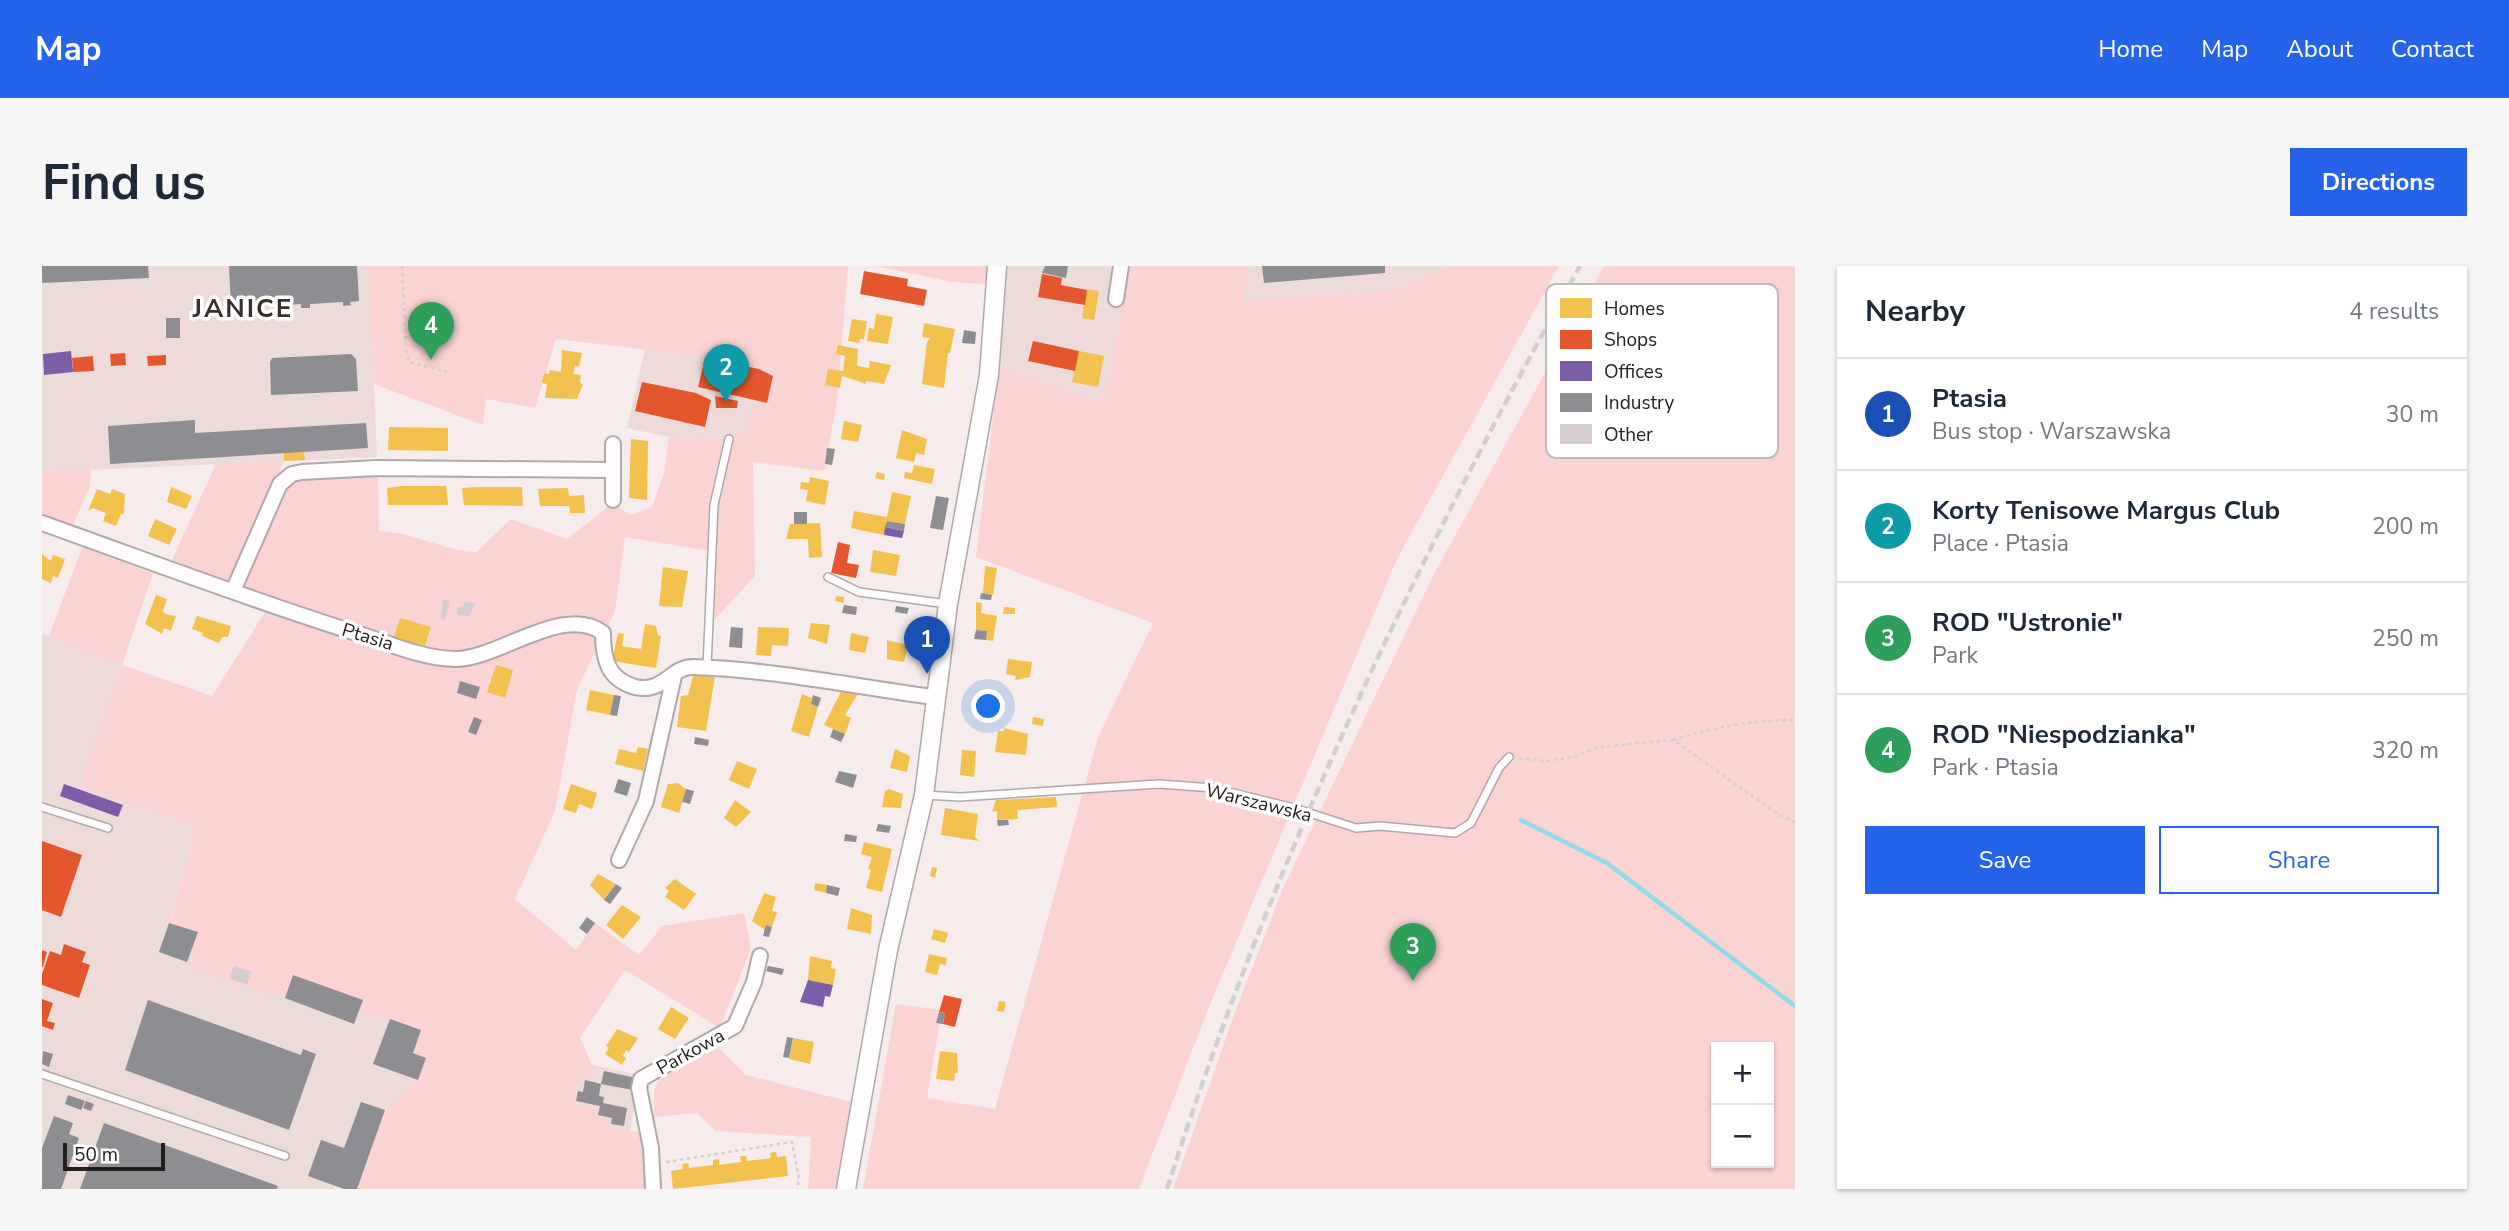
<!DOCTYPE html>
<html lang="en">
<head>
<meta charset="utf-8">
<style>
	body { margin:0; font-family:"Nunito Sans",sans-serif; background:#f6f6f7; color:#1f2937 }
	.controls { position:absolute; right:21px; bottom:21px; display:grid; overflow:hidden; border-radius:0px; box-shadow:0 2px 5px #0004 }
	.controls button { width:63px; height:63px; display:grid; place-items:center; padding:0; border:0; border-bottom:2px solid #e0e1e3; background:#fff; color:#1f2937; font:35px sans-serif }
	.scale { position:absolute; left:21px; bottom:18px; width:102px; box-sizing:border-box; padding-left:7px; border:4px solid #231d1c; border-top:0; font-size:19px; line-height:24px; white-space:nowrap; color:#231d1c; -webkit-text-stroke:5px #fff; paint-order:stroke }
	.you { position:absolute; left:947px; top:441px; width:24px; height:24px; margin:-18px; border:5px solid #fff; border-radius:50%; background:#1a73e8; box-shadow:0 0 0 10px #1a73e833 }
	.badge { display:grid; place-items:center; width:46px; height:46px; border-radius:50%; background:#2563eb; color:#fff; font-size:23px; font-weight:700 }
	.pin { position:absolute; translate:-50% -58px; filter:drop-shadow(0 2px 4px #0008) }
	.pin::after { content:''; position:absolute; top:37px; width:24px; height:21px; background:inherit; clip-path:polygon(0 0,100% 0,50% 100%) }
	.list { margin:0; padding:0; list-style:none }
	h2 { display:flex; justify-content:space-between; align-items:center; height:91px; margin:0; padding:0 28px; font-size:30px }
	h2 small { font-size:23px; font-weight:400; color:#747a83 }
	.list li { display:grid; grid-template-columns:46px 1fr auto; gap:21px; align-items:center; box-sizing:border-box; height:112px; padding:0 28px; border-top:2px solid #e0e1e3 }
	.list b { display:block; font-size:26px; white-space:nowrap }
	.list p { margin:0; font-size:23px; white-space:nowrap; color:#747a83 }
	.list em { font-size:23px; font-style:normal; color:#747a83 }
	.actions { display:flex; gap:14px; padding:21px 28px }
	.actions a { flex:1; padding:16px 0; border:2px solid #2563eb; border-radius:0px; text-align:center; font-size:24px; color:#2563eb }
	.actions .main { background:#2563eb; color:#fff }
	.map { position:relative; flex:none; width:1753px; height:923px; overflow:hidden; border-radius:0px }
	header { display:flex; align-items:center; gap:42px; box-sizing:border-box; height:98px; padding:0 35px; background:#2563eb; color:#fff }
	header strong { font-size:33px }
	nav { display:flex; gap:38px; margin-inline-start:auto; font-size:24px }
	.intro { display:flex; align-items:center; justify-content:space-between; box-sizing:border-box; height:168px; padding:0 42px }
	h1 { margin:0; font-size:49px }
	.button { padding:18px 32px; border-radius:0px; background:#2563eb; color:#fff; font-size:24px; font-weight:700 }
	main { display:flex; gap:42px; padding:0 42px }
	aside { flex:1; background:#fff; border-radius:0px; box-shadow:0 2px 5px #0004 }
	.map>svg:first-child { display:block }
	.built { fill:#eddbda }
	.green { fill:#fad4d3; fill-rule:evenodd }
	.homes { fill:#f2c14e }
	.shops { fill:#e4572e }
	.offices { fill:#7b5ea7 }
	.industry { fill:#8d8d92 }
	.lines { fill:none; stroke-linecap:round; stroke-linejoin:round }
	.stream { stroke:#95d9ea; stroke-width:4.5 }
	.building { fill:#d6cece }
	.service-casing { stroke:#b1a9a9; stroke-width:10 }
	.minor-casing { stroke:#b1a9a9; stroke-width:18 }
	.tertiary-casing { stroke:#b1a9a9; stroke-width:21 }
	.path { stroke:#d2d0d0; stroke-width:2.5; stroke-dasharray:3.5 3.5; stroke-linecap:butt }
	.service { stroke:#fefcfc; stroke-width:7 }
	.minor { stroke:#fefcfc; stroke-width:14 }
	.tertiary { stroke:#fefcfc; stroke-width:18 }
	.rail { stroke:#d2cfcf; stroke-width:4.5; stroke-dasharray:10 5; stroke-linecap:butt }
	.labels { text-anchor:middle; stroke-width:7; stroke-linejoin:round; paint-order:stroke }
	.street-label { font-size:19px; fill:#231d1c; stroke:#fff }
	.district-label { font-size:26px; font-weight:bold; letter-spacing:2px; fill:#3b2e2d; stroke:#fff }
	.key { fill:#fff; stroke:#bdbbbb; stroke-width:2 }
	.key-label { font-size:19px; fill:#231d1c }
</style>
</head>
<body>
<header>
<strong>Map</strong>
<nav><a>Home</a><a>Map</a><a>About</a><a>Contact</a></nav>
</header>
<div class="intro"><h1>Find us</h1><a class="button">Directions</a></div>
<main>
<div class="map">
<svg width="1753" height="923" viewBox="0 0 1753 923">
	<rect width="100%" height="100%" fill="#f6ecec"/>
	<path class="built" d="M0,0H327L335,191L0,206Z
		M960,0H1087L1065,128L1054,134L957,101Z
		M1207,0H1408L1351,25L1201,35Z
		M603,83L659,90L731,108L725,138L706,163L687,173L627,171L585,162Z
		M0,367L80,399L40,519L154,561L128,656L156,666L243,732L251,709L321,734L318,744L379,764L371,786L384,792L376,814L343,844L315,923L293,920L292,923H0Z
		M550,799L599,809L588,865L565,861L531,838L537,810L547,811Z"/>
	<path class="green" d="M327,0H806L795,136L782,205L711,196L713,310L666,361L668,285L583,271L573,345L535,424L513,545L473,633L534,684L553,657L597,689L620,660L702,647L709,682L678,762L583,704L538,772L550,799L547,811L537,810L531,838L554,843L553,852L566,855L565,861L604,867L611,923H315L343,844L376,814L384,792L371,787L379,764L317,744L320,734L252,709L243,732L145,700L155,666L128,657L154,561L39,519L80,399L7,370L41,279L111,308L80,399L170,430L230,335L200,322L247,219L254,213L336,207L337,265C375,267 399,284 434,286L469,253L525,273L567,240H575L589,249L610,241L622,207L627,171L687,173L706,163L711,138H725L731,107L659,90L514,73L493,142L444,133L448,92L441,159L332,118Z
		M834,0H955V19L910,16Z
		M1087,0H1207L1201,35L1351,25L1408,0H1517L1355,293L1167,741L1097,923H821L854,738L900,744L885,832L953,843L1056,471L1111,357L934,291L957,101L1054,134L1065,128Z
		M1562,0H1753V923H1131L1192,749L1241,622L1392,308ZM1674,781H1727V897H1674Z
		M242,195L188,313L183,315L130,294L174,198Z
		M49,203L48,220L30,261L0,249V206Z
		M676,781L704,809L809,836L794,923H766L769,871L673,865L656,847L612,851V824L618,812Z"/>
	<path class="homes" d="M1045,23L1057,25L1052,54L1040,52Z
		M834,48L851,51L846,78L825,75L827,62L832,63Z
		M810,53L825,55L822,73H818L817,77L806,75Z
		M882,57L913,63L908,87H906L902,122L880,118L885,76L888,72L880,71Z
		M796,79L816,83L815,100L827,102L828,95L849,99L842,118L824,115V118L800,110L798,122L783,119L786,103L801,105L803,90L794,88Z
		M520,84L540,87L537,101L533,100L531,108L539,109L538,117L541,118L535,133L503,132L505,118L500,117L502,107L507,108L508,104L519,106Z
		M1037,85L1062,90L1056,121L1030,116Z
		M802,155L820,159L816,176L799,173Z
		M347,161L406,162V185L346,184Z
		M860,164L885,173L882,189L874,187L872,196L854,192Z
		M589,173L606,175L605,234L587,232Z
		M257,186H262L263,194L242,195V187Z
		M872,199L893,203L890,218L862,212L863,206L870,207Z
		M835,206L843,208L842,214L833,212Z
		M768,211L787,215L783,239L764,235L766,224L758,223L759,216L767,217Z
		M360,220H404L406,239H346L345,222Z
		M129,221L150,230L144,243L125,236Z
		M435,221H480L481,240L422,239L420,222Z
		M526,222L527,230L542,229L543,247H528L527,240H498L496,223Z
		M55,223L68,228L70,223L83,228L82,248H79L74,260L61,255L64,247L51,242L46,245Z
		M850,226L869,230L863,258L845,255L842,269L809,262L812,245L845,251Z
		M113,253L135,263L127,279L106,270Z
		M778,257L780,291L767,292L766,273H744L748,258Z
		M831,284L858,289L854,310L828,306Z
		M0,288L9,295L11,289L23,293L16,312L11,310L9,317L0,313Z
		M943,300L955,302L951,329L941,328Z
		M621,301L646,305L640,341L617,340Z
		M114,329L125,333L121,345L123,348L134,350L129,365L122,362L120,368L103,358Z
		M794,330L802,331V337L793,335Z
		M934,336L940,337L939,347L955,350L951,375L944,374L945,365L934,364Z
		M962,341L973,342V348H961Z
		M155,350L189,360L186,371H180L177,377L160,370L161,367L150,363Z
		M358,352L389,361L383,380L368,376L367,380L359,377L360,374L352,371Z
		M769,357L788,359L785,378L766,372Z
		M603,358L614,360L616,369L619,370L614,402L570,395L576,367L582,368L580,380L599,383Z
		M716,361L747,362L746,380L730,379L729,390L714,389Z
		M809,367L827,371L823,387L807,384Z
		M845,374L866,379L862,396L845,393Z
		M966,393L990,396L988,411L973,414L974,410L964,408Z
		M454,399L471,404L463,432L445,426Z
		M652,407L673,410L664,465L635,461L639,430L646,429Z
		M801,422L817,426L803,449L809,452L803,468L782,459Z
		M548,424L572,429L568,449L544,444Z
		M760,428L770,432L769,438L776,441L767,471L749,465Z
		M991,451L1002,453L1001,460L990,458Z
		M962,462L986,468L984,489L953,486L956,465H962Z
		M596,481L606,483L601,505L573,498L577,483L594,487Z
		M853,483L868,490L865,506L848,502Z
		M920,484L934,485L932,511L918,509Z
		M695,495L715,503L707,523L687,514Z
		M636,517L644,523L637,547L619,541L626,518Z
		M529,518L555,527L550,543L537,538L534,547L521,543Z
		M847,523L861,528L859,542L840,541L843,525Z
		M1014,531L1015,541L975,544L976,553L955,554V545L950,546L954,534Z
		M693,534L709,546L694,561L682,552Z
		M903,542L936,548L933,571L937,575L899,569Z
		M822,576L850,583L840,626L824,622L829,604L826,603L830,591L819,588Z
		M890,601L895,602L893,612L888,610Z
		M556,608L574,618L562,634L548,619Z
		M633,613L654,628L642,644L623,631L627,625L623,622Z
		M773,617L785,619L784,627L772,624Z
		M722,627L734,631L730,645L735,646L730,661L724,659L723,664L710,655Z
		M580,639L599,651L581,673L564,659Z
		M809,642L830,649L829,668L805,663Z
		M892,663L906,667L903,677L889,673Z
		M887,688L905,692L904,699L898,698L895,709L883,706Z
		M768,690L790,695L789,702L794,703L791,719L766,714Z
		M957,735L964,736L962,746L955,745Z
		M629,741L647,752L633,773L616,763Z
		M575,763L596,772L587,786L584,784L581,790L584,792L580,799L563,788L567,782L564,780Z
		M751,772L772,776L768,798L747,793Z
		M898,785L915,787L916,807H913L912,815L894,813Z
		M734,886L735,891L744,890L746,910L631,923L629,905L641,903L640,898L646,897L647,902L671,899V894L677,893V899L699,896L698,890H704L705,895L729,892L728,887Z"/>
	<path class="shops" d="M822,5L866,13L865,20L885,24L882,40L818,28Z
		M1000,8L1020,12L1019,19L1045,24L1043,39L996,31Z
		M991,75L1037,85L1033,105L986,95Z
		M83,87L84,99L69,100L68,88Z
		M124,89V99L106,100L105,90Z
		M51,90L52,105L31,106L30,92Z
		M663,92L717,103L731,110L725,137L656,121Z
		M600,116L654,127L669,134L663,161L593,145Z
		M673,130L696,135L695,142H674Z
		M796,276L808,279L805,297L817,299L814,312L789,307Z
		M0,575L40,589L19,651L0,644Z
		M22,678L44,686L40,696L48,699L37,732L0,719V708L8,685L19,689Z
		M0,684L5,686L1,701H0Z
		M902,729L920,733L913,761L901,758L903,747L897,746Z
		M0,733L11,737L5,755L13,757L11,764L0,760Z"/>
	<path class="offices" d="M29,85L31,106L2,109L1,88Z
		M843,261L862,265L860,272L842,269Z
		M22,518L81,539L76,551L18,530Z
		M766,714L791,719L788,731L783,730L781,741L758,736Z"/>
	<path class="industry" d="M0,0H106L107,12L0,17Z
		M187,0H315L317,35L308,36L309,39L301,40V36L268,38V42H259V38L189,42Z
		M1003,0H1026L1024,12L1000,7Z
		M1220,0H1343V7L1222,17Z
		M124,52H138V72H124Z
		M922,64L934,66L933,78L920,77Z
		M309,88L314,93L316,125L229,129L228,96L230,92Z
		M153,154V167L324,157L326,182L68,198L66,160Z
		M785,182L793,183L790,199L783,198Z
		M894,230L907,232L901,264L888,262Z
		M752,246H765V258H752Z
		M845,255L863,258L862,265L843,261Z
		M939,327L950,329L949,334L938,333Z
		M802,339L815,341L814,349L800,347Z
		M854,340L867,342L865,348L853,346Z
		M689,361L701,362L700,382L687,381Z
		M934,364L945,365L944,374L932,373Z
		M418,415L438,421L434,433L415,427Z
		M572,429L579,430L575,450L568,449Z
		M771,429L779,432L776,441L769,438Z
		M432,451L440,454L434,469L426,466Z
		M791,463L803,468L799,476L788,471Z
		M653,471L667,474L666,480L652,478Z
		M797,505L815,509L811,522L793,516Z
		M576,513L589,517L585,530L572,526Z
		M644,523L652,525L648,538L640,536Z
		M955,554H966L967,559L956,560Z
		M836,558L849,560L847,567L834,565Z
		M803,568L815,570L814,576L802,575Z
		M574,618L580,622L568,638L562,634Z
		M785,619L798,622L796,630L784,627Z
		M545,651L553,657L545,668L537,662Z
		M127,657L156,666L145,696L117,686Z
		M724,659L730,661L727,671L721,670Z
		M726,700L742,703L740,709L724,705Z
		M251,709L321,734L312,758L243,732Z
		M106,734L259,789L261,783L274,788L247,864L83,804Z
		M897,746L903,747L901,758L894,757Z
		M348,753L379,764L371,787L384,792L376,814L331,798Z
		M745,771L751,772L747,792L741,791Z
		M1,785L11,788L7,801L0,798Z
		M562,805L594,812L591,824L559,818L557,830L562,831L561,837L585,842L582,860L569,858L570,852L556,849L558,840L534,835L536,825L541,826L543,814L559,818Z
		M26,829L43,835L39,844L23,838Z
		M44,835L52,838L49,845L41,842Z
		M319,836L343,844L315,923H302L266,910L279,874L302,882Z
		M12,850L31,857L27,868L37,872L19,923H0V882Z
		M62,857L236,920L235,923H38Z"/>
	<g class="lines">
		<path class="stream" d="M1479,554L1565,597L1753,740"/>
	</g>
	<path class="building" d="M401,333L408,335L403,354L399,353Z
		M422,336L434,337L427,350L415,349L416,341H421Z
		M192,700L210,706L205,719L187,712Z"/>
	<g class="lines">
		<defs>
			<path id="service" d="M786,311L817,326L905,338
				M665,401L672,239L687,173
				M882,529L918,531L1117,518L1171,522L1252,542L1314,562L1338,560L1413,567L1429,557L1457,502L1467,491
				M0,541L66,562
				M0,808L243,890"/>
			<path id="minor" d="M1074,33L1079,0
				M571,234V178
				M0,257C104,294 206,333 311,366C344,376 380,393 414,393C456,393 522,337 561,367C561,392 565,413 593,421C621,428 630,400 651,401C728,403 815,421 891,431
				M191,325L238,218L250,208L260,206L335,202L571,204
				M577,594L604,535L632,410
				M611,923L609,882L597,822L599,813L693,760L712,716L718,690"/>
			<path id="tertiary" d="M804,923L846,684L882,529L906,338L947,109L955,0"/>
		</defs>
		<use href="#service" class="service-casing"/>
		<use href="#minor" class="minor-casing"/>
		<use href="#tertiary" class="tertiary-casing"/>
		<path class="path" d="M360,0L364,83L367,96L405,106
			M1631,474C1673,461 1709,454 1753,454
			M1477,492L1504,495L1532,491L1557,481L1631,474L1737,549L1753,556
			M624,896L750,876L757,913L755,923"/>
		<use href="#service" class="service"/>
		<use href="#minor" class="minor"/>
		<use href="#tertiary" class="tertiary"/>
		<path class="rail" d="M1125,923C1228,600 1373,296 1538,0"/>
	</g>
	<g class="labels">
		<g class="street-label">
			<text transform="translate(326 370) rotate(17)" y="7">Ptasia</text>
			<text transform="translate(1217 536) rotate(14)" y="7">Warszawska</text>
			<text transform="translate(648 785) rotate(-29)" y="7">Parkowa</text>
		</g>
		<g class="district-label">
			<text x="201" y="51">JANICE</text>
		</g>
	</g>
	<rect x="1504" y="18" width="232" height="174" rx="10" class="key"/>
	<rect x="1518" y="32" width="32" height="20" fill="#f2c14e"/>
	<rect x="1518" y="64" width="32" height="19" fill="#e4572e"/>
	<rect x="1518" y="95" width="32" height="20" fill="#7b5ea7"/>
	<rect x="1518" y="127" width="32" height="19" fill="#8d8d92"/>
	<rect x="1518" y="158" width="32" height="20" fill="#d6cece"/>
	<g class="key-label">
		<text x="1562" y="49">Homes</text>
		<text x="1562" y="80">Shops</text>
		<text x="1562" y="112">Offices</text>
		<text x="1562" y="143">Industry</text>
		<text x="1562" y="175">Other</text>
	</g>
</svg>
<div class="controls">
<button>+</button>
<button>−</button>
</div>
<div class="scale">50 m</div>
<div class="you"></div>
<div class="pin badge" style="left:885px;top:408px;background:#1a4fb4">1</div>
<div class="pin badge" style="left:684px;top:136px;background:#0f9aa8">2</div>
<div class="pin badge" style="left:1371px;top:715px;background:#2e9e5b">3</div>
<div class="pin badge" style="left:389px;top:94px;background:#2e9e5b">4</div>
</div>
<aside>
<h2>Nearby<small>4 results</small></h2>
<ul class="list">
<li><span class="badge" style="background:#1a4fb4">1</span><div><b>Ptasia</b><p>Bus stop · Warszawska</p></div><em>30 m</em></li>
<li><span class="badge" style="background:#0f9aa8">2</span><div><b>Korty Tenisowe Margus Club</b><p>Place · Ptasia</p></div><em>200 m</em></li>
<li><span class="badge" style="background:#2e9e5b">3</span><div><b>ROD &quot;Ustronie&quot;</b><p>Park</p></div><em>250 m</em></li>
<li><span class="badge" style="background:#2e9e5b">4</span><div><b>ROD &quot;Niespodzianka&quot;</b><p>Park · Ptasia</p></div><em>320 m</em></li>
</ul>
<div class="actions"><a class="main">Save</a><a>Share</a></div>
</aside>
</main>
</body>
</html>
